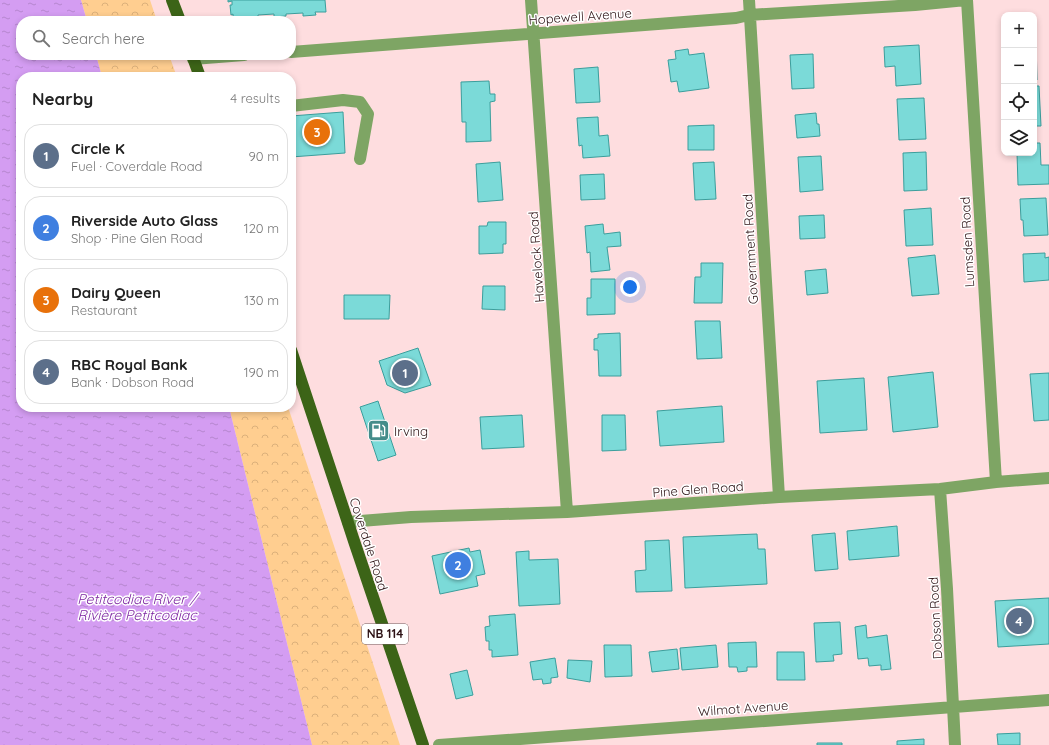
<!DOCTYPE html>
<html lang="en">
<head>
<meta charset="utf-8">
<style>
	body { margin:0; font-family:Quicksand,sans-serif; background:#f6f6f6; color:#222 }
	.controls { position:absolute; right:12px; top:12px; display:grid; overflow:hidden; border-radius:8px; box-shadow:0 2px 6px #0003 }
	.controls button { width:36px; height:36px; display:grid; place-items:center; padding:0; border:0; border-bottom:1px solid #e0e0e0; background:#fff; color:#222; font:20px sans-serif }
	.you { position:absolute; left:630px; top:287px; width:14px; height:14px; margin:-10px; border:3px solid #fff; border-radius:50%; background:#1a73e8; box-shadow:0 0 0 6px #1a73e833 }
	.badge { display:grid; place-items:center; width:26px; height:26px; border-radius:50%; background:#7c3aed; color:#fff; font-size:13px; font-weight:700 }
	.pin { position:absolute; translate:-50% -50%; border:2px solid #fff; box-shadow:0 1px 4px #0006 }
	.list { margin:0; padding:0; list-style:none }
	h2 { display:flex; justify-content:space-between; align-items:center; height:52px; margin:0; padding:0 16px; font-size:17px }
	h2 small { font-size:13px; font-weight:400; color:#767676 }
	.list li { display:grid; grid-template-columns:26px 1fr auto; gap:12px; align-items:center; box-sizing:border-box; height:64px; margin:0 8px 8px; padding:0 8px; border:1px solid #e0e0e0; border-radius:16px }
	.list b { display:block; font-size:15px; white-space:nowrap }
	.list p { margin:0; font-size:13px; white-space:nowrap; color:#767676 }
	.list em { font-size:13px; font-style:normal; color:#767676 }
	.icon { flex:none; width:22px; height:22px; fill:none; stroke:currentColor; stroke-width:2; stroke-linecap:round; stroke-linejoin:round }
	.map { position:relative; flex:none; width:1049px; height:745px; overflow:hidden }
	.search { position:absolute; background:#fff; box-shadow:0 2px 6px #0003; left:16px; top:16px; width:280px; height:44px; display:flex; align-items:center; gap:10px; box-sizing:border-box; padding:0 14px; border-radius:16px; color:#767676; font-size:15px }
	.panel { position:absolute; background:#fff; box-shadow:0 2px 6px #0003; left:16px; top:72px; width:280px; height:340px; border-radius:16px }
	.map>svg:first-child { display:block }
	.park { fill:url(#park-crowns) }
	.water { fill:url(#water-ripples) }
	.building { fill:#7bdad8; stroke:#3b9e9c }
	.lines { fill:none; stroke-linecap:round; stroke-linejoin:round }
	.minor { stroke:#7ea564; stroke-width:12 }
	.major { stroke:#3c6417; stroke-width:12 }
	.labels { text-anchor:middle; stroke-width:3; stroke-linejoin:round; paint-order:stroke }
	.shield { fill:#fff; stroke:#6c595b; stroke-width:1 }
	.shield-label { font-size:12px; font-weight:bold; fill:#2d1215 }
	.street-label { font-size:13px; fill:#2d1215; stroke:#fff }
	.poi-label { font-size:13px; fill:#2d1215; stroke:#fff; text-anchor:start }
	.water-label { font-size:14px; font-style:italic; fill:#7b22a0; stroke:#fff }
</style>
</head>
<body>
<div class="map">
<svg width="1049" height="745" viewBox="0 0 1049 745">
	<defs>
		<pattern id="park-crowns" width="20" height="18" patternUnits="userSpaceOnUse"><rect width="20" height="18" fill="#ffce90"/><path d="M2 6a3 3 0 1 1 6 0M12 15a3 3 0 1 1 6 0" fill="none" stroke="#dbb07b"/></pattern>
		<pattern id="water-ripples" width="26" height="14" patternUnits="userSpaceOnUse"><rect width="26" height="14" fill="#d49df2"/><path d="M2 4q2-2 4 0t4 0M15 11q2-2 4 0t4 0" fill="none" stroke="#b686cf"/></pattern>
	</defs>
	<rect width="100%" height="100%" fill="#fedddf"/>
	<path class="park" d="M81,0H150L157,21H87Z
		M96,55H169L177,77H102Z
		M229,407H288L400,745H312Z"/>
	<path class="water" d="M0,0H81L87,21H21V55H96L102,77H21V407H229L312,745H0Z"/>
	<path class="building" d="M228,0H325L326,12H315L316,15L303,16V13L286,14V16L274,17V14L258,15V19L246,20V17H233V14L231,15L230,5H232V1L228,2Z
		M1034,41H1036L1037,80H1034Z
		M919,45L921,84L896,86L895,66L885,67L884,47Z
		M688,49L689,55L704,53L709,88L679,92L677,81L671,82L668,60L676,59L675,51Z
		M813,54L814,88L792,89L790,55Z
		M598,67L600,102L576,103L574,69Z
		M489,81L490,94H495V101L490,102L491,141L466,142V122H462L461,82Z
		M1034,86H1039L1041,126H1034Z
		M924,98L926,139L899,140L897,99Z
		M343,112L345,153L291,157V116Z
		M816,113L817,124H819L820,136L797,138L795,115Z
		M598,117L599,136L608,135L610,156L583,158L582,145L579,146L577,118Z
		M714,125V150H688V126Z
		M1034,143H1040L1041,165H1049V184L1018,185L1017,153H1034Z
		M926,152L927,190L904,191L903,153Z
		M821,156L823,190L800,192L798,157Z
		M500,162L503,200L478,202L476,164Z
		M714,162L716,199L695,200L693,163Z
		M604,174L605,199L581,200L580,175Z
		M1046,198L1048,235L1024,236L1023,220H1021L1020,199Z
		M931,208L933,245L906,246L904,210Z
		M824,215L825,238L800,239L799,216Z
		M488,222H506V244H503V253L479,254V226H487Z
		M603,224L604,234L620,232L621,246L607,247L610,270L591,272L590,252L587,253L585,226Z
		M1045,253V258L1049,257V280L1024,282L1023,254Z
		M935,255L939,294L912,296L908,258Z
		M701,263H723L722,303H694L695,277H701Z
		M826,269L828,293L807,295L805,271Z
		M591,279H615V314L587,315V298H591Z
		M483,286H505V310L482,309Z
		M344,295H390L389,319H344Z
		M695,321H720L722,358L697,359Z
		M620,333L621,376H599L598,350H594V339L598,338V334Z
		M418,348L431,385L405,393L387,385L379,361Z
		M933,372L938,427L893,432L888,377Z
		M1049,373V420L1034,421L1030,374Z
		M864,378L867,430L820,433L817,381Z
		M378,401L396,455L378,461L360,407Z
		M722,406L724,442L660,446L657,411Z
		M522,415L524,447L482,449L480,417Z
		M602,415H625L626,450L602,451Z
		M897,526L899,556L849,560L847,531Z
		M835,533L838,569L815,571L812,535Z
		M757,534L758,549H765L767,584L685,588L683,537Z
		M669,540L672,591L636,592L635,571L646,570L645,541Z
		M469,548L470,552L480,550L485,574L476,576L478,586L440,594L432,556Z
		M529,551V560L558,559L560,604L519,606L516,552Z
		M1049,598V644L998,647L995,601Z
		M515,614L518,655L492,657V650H489V641H486L485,627L490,626L489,616Z
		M840,622L842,654L833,655L834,661L816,662L814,623Z
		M866,625L867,638L887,635L891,669L881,670V665L869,666L868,658L858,659L855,627Z
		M756,642L757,667H747V671L738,672L737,667H729L728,643Z
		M604,645H631L632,676L605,677Z
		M716,645L718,667L682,670L680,648Z
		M677,649L679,669L652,672L649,652Z
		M777,652H804L805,680H777Z
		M555,658L558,677L551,678V683L543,684L542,679L533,680L530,662Z
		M568,660L592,661L590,682L567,678Z
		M467,670L473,695L456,699L450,674Z
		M1020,733V745H998L997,734Z
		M924,739V745H897V741Z
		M817,743H842V745H817Z"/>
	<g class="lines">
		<path class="minor" d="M531,0L567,512
			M749,0L779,497
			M967,0L996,482
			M291,52L736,18L749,15L915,5L966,0
			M193,59L244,55
			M291,106L343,100L360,102L368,114L360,159
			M940,489L947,589L955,745
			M348,522L411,517L567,512L779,497L940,489L996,482L1049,478
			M439,745L1049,700"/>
		<path class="major" d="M172,0L180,21
			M192,55L200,77
			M291,350L355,544L423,745"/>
	</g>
	<defs>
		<symbol id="fuel-square" viewBox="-11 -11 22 22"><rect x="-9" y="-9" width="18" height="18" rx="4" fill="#448c8a" stroke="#fff"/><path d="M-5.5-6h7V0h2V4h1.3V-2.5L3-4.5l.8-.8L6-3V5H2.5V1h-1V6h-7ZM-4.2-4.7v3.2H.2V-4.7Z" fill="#fff"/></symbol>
	</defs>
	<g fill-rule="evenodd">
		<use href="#fuel-square" x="366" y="418" width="25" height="25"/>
	</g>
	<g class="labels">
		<rect class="shield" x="362" y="624" width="46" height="20" rx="3"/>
		<g class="shield-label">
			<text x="385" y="638">NB 114</text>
		</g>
		<g class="street-label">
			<text transform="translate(580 16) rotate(-4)" y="5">Hopewell Avenue</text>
			<text transform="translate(967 242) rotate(-93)" y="5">Lumsden Road</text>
			<text transform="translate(750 249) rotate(-93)" y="5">Government Road</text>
			<text transform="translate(536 257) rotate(-94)" y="5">Havelock Road</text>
			<text transform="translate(698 489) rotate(-4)" y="5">Pine Glen Road</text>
			<text transform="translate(369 544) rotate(72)" y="5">Coverdale Road</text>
			<text transform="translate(935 618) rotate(-93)" y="5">Dobson Road</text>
			<text transform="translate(743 708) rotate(-4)" y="5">Wilmot Avenue</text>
		</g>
		<g class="poi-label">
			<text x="394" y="436">Irving</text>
		</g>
		<g class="water-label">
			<text x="137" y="604">Petitcodiac River /<tspan x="137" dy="16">Rivière Petitcodiac</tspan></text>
		</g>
	</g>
</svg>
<div class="controls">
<button>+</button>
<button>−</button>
<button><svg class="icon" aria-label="locate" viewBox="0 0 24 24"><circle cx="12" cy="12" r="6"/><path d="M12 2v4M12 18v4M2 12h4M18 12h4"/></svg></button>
<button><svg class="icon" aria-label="layers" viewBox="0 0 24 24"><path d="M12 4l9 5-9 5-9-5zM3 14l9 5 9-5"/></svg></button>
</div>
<div class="you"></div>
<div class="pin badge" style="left:405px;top:373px;background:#5c6f8a">1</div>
<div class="pin badge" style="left:458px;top:565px;background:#3f7fe0">2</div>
<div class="pin badge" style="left:317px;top:132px;background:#e8710a">3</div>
<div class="pin badge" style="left:1019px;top:621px;background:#5c6f8a">4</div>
<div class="search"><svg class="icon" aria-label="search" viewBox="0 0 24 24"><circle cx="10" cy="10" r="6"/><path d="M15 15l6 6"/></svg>Search here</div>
<section class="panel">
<h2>Nearby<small>4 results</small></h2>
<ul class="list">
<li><span class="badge" style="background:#5c6f8a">1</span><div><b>Circle K</b><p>Fuel · Coverdale Road</p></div><em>90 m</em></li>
<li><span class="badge" style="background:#3f7fe0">2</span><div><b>Riverside Auto Glass</b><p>Shop · Pine Glen Road</p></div><em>120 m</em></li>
<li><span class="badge" style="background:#e8710a">3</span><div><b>Dairy Queen</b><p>Restaurant</p></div><em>130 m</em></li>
<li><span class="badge" style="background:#5c6f8a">4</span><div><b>RBC Royal Bank</b><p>Bank · Dobson Road</p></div><em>190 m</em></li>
</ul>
</section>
</div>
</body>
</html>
